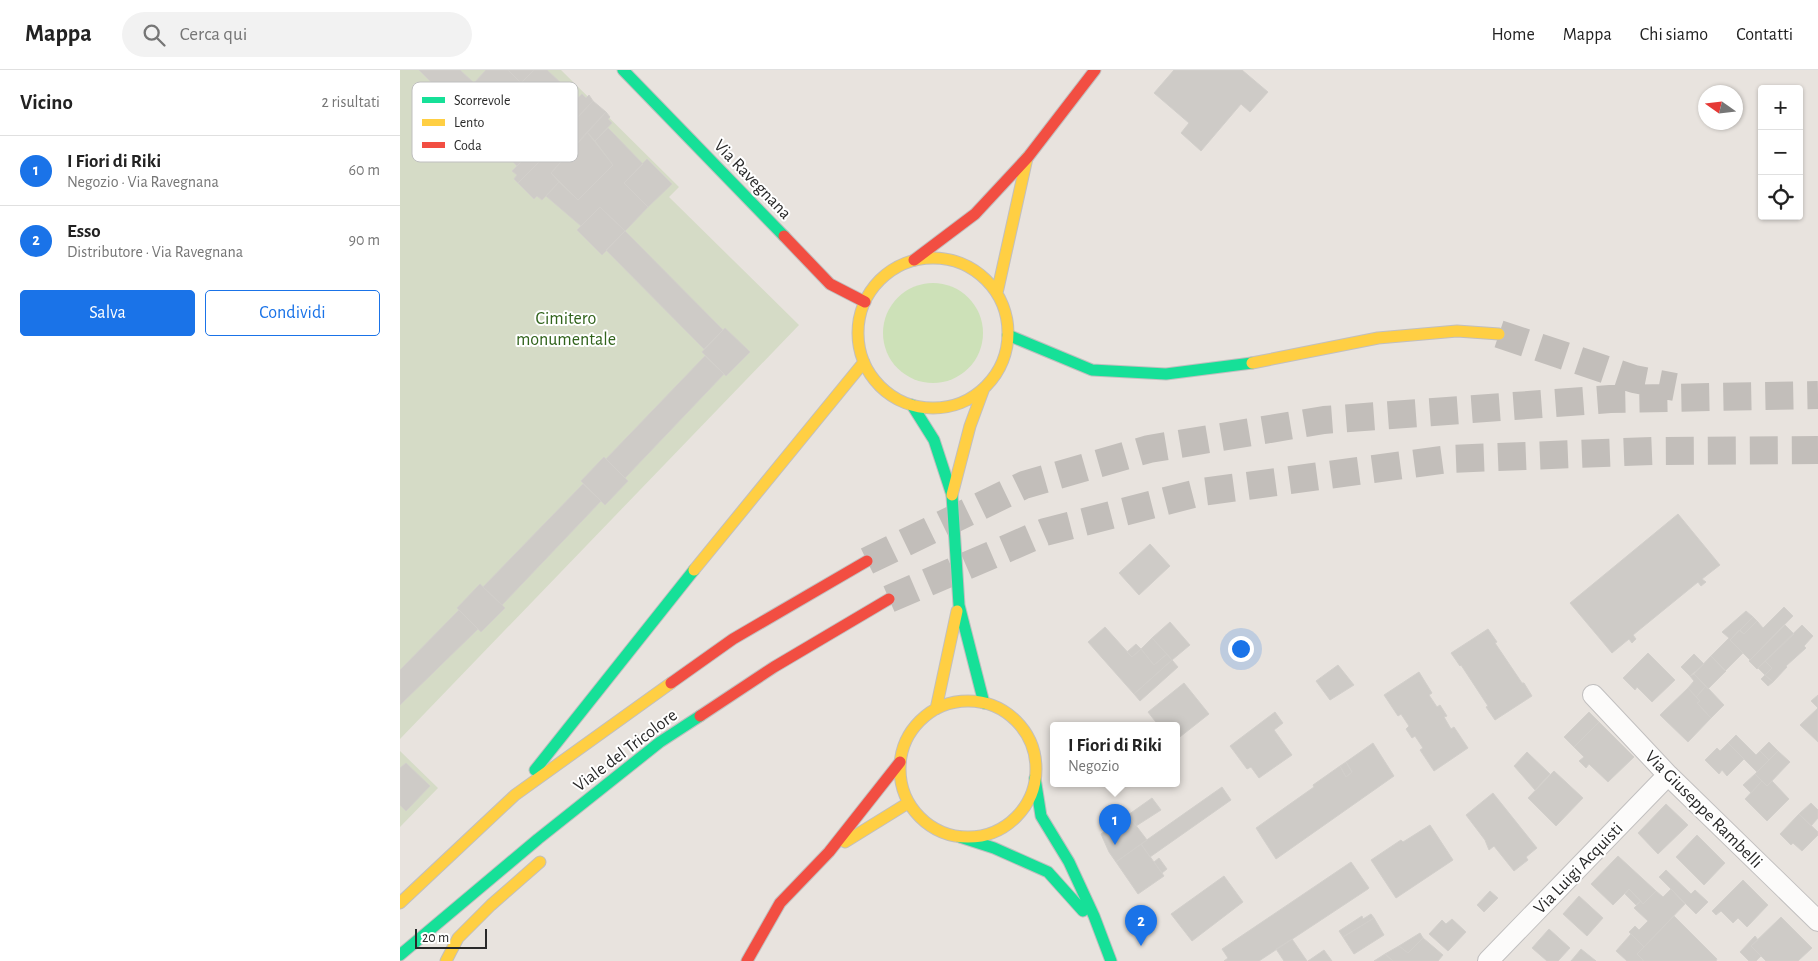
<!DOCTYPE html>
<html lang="it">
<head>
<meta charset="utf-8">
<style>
	body { margin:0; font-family:"Alegreya Sans",sans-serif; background:#f2f2f2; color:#222 }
	.controls { position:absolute; right:15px; top:15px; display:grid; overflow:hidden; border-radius:5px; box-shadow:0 1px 4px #0004 }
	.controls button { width:45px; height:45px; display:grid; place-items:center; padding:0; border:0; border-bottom:1px solid #e0e0e0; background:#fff; color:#222; font:25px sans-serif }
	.compass { position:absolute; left:1298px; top:15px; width:45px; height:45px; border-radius:50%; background:#fff; box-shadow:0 1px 4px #0004; rotate:284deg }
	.scale { position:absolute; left:15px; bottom:12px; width:72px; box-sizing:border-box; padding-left:5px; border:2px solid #292929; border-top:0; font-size:14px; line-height:18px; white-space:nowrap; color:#292929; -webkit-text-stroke:4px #fff; paint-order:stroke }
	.you { position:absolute; left:840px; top:578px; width:18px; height:18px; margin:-12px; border:4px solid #fff; border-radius:50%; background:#1a73e8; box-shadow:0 0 0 8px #1a73e833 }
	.badge { display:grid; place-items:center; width:32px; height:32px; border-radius:50%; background:#1a73e8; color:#fff; font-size:16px; font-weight:700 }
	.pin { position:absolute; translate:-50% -41px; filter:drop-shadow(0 1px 2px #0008) }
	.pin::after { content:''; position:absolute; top:26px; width:18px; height:15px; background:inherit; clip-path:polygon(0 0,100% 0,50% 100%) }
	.popup { position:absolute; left:650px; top:652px; width:130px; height:65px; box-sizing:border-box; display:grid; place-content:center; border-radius:5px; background:#fff; filter:drop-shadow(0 1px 4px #0005); font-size:16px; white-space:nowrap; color:#767676 }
	.popup b { font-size:19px; color:#222 }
	.popup::after { content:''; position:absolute; left:50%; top:100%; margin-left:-10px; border:10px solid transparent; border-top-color:#fff }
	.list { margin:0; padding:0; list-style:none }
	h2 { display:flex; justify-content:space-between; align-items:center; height:65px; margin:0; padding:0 20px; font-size:21px }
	h2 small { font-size:16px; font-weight:400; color:#767676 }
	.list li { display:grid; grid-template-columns:32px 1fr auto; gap:15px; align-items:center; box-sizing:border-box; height:70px; padding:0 20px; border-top:1px solid #e0e0e0 }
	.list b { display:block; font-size:19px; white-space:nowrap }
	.list p { margin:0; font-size:16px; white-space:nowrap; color:#767676 }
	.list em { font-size:16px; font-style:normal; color:#767676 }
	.actions { display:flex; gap:10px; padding:15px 20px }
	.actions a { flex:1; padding:11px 0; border:1px solid #1a73e8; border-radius:5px; text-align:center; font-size:18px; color:#1a73e8 }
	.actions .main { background:#1a73e8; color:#fff }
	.icon { flex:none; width:28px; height:28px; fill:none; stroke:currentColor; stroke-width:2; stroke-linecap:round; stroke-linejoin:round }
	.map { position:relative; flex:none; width:1418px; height:891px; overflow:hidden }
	header { display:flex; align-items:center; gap:30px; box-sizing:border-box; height:70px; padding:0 25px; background:#fff; border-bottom:1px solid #e0e0e0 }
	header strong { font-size:24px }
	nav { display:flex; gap:28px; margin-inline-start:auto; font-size:18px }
	.search { width:350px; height:45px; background:#f2f2f2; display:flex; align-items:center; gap:12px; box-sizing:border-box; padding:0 18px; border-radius:28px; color:#767676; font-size:19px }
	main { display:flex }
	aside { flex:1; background:#fff }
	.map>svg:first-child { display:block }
	.green { fill:#cde1b8 }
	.cemetery { fill:#d5dbc6 }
	.building { fill:#cecbc7; stroke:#d2cfcb }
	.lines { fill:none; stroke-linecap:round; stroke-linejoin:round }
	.highway-tunnel { stroke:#c2beba; stroke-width:28; stroke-dasharray:28 14; stroke-linecap:butt }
	.street-casing { stroke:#c1bfbf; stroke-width:22 }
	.fast-casing { stroke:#c1bfbf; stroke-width:13 }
	.slow-casing { stroke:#c1bfbf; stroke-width:13 }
	.jam-casing { stroke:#c1bfbf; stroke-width:13 }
	.street { stroke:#fcfbfa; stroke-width:20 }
	.fast { stroke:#16e098; stroke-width:11 }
	.slow { stroke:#ffcf43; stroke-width:11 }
	.jam { stroke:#f24e42; stroke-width:11 }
	.labels { text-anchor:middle; stroke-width:4; stroke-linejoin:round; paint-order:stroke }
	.street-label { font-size:18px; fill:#292929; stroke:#fff }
	.park-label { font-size:18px; fill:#31631c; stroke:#fff }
	.key { fill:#fff; stroke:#bfbfbf; stroke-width:1 }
	.key-label { font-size:14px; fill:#292929 }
</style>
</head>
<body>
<header>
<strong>Mappa</strong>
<div class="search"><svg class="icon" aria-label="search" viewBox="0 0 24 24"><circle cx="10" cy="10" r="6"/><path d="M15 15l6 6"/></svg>Cerca qui</div>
<nav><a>Home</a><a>Mappa</a><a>Chi siamo</a><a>Contatti</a></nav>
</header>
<main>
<aside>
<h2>Vicino<small>2 risultati</small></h2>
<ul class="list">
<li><span class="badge">1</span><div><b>I Fiori di Riki</b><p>Negozio · Via Ravegnana</p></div><em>60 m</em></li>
<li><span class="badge">2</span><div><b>Esso</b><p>Distributore · Via Ravegnana</p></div><em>90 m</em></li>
</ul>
<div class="actions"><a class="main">Salva</a><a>Condividi</a></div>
</aside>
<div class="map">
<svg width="1418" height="891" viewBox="0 0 1418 891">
	<rect width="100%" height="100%" fill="#e8e3de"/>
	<path class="green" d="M483 263a50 50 0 1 1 100 0a50 50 0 1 1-100 0Z"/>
	<path class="cemetery" d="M0,0H161L279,117L269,127L399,255L0,669Z
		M0,681L38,718L0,757Z"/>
	<path class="building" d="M19,0H60L74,13L53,34Z
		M86,0H108L121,13L134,0H147L177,28L164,41L147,30L112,65L130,83L117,96L79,56L98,37L74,13Z
		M108,0H134L121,13Z
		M774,0H842L868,22L850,42L841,34L801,81L781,63L789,53L754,23Z
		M74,13L98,37L75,61L51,37Z
		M182,24L186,28L189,25L193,31L174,51L164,41Z
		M147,30L164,41L174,51L139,92L112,65Z
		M193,31L206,42L151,103L159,112L142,130L137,126L134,129L118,113L139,92L174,51Z
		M206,42L210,47L208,49L212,53L195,71L187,62Z
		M208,58L243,94L224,113L248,137L225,161L200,137L181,156L146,126L159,112L178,130L213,95L195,71Z
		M187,62L213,95L178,130L151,103Z
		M130,83L139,92L118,113L114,109L117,105L112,101Z
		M247,89L272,114L248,137L224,113Z
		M200,137L225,161L202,185L177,160Z
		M225,161L323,260L304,279L206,180Z
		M325,258L350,282L326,306L302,282Z
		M305,286L324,304L225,408L206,389Z
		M204,387L228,411L205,435L181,411Z
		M183,414L201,431L102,535L83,517Z
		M1278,444L1320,495L1302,509L1306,512L1301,516L1298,512L1233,565L1236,569L1232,573L1229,569L1212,583L1170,533Z
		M750,474L770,496L739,525L719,503Z
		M80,514L105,538L81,562L57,538Z
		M1384,537L1393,546L1350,590L1330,570L1339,560L1344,564L1357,551L1363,558Z
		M59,540L78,559L0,635V600Z
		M1346,541L1353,547L1330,570L1343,583L1325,601L1311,586L1329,568L1322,562Z
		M1353,547L1357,551L1344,564L1340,560Z
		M770,552L790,575L772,590L752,568Z
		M1385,555L1394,564L1357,599L1349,591Z
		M1402,555L1413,566L1404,576L1406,578L1386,596L1387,597L1373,612L1365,605L1372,598L1365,591Z
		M705,557L732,587L741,579L754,595L767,584L772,590L734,624L688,572Z
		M1088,559L1097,572L1095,573L1122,613H1124L1132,626L1095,650L1086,637L1088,636L1061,595L1060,596L1051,583Z
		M752,568L767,584L754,595L741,579Z
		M736,574L741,579L732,587L727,582Z
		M1248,583L1275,610L1252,632L1237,617L1235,620L1223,608Z
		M1294,584L1304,594L1290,606L1281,597Z
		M1311,586L1326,601L1308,619L1294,604Z
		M772,590L778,597L740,631L734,624Z
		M1365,591L1372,598L1365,605L1358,598Z
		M938,595L954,615L930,630L916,611Z
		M1019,602L1032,623L1029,625L1037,637L1040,635L1047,646L1044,647L1051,659L1054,657L1068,678L1034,701L1020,680L1023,678L1015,666L1012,668L1006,659L1009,656L1001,644L998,646L984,625Z
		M1294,604L1306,616L1296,627L1288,618L1294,611L1290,606Z
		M1365,605L1373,612L1368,616L1361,609Z
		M784,613L809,644L776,670V656H759L748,642Z
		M1306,616L1324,635L1311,648L1297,633L1300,631L1296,627Z
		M1288,618L1300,631L1297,633L1311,648L1288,672L1260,645Z
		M1418,625V672L1400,655L1418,638L1411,631Z
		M875,642L883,653L874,660L892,685L859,708L851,697L847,699L830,676Z
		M1189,642L1199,652L1174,677L1164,667Z
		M1199,652L1234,687L1208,712L1189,694L1186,698L1179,691L1184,687L1174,677Z
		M1336,665L1356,685L1360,681L1369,690L1357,702L1328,673Z
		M1369,672L1378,681L1369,690L1360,681Z
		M973,673L994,706L876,789L856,758L914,717L913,715L940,696L946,707L952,702L946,692Z
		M1328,673L1344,689L1327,706L1322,700L1319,704L1305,690L1317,678L1320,681Z
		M1378,681L1390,692L1367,716L1355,704Z
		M1127,682L1150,704L1135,720L1114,696Z
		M946,692L952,702L946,707L940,696Z
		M6,693L30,716L6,741L0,735V698Z
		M1154,701L1183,728L1156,756L1128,728Z
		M1355,704L1362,711L1351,723L1343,715Z
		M1362,711L1367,716L1372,711L1389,729L1367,751L1345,729Z
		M822,717L831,730L750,787L741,774Z
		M1093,723L1137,778L1126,787L1128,790L1114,801L1094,776L1089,780L1085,770L1066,745Z
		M752,728L761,740L736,756L728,745Z
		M1411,733L1418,740V748L1411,756L1399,744Z
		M1266,734L1288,755L1258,784L1238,763Z
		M1399,744L1418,762V765L1402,781L1393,773L1391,775L1380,764Z
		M728,745L747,770L716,792L709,782L701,764Z
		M1030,755L1053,790L996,828L971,790L1001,770L1003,772Z
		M1297,765L1325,793L1304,815L1276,787Z
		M741,774L764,806L738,824L716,792Z
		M1218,786L1256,821L1243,834L1229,819L1213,835L1191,814Z
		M759,788L767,799L762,803L754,792Z
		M951,792L969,818L968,819L859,891H824L828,888L822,879Z
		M1266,800L1291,824L1295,820L1308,832L1296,844L1259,807Z
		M824,806L843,832L792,871L771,844Z
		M1343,810L1368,835L1347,857L1338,848L1333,853L1321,841L1316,845L1312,841Z
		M1229,819L1241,831L1236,835L1225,824Z
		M1271,819L1285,834L1244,877L1229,862L1235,856L1239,860L1248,851L1234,838L1241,831L1243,834L1256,821L1263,827Z
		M1090,821L1098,828L1084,842L1077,835Z
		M1179,826L1203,848L1187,866L1163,844Z
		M971,844L974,848L943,867L939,861L962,846L963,849Z
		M1274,846L1317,889L1316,891H1244L1237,884Z
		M1381,847L1412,878L1398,891H1366L1351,876Z
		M974,848L984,865L954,884L943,867Z
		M1052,849L1066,862L1048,881L1029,864L1042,850L1046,854Z
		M1149,859L1170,878L1158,891H1147L1132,878Z
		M1020,863L1023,868L1008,883L999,876Z
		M1231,864L1244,877L1237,884L1243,890L1242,891H1227L1216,881Z
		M1355,866L1358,870L1351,876L1361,886L1356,891H1349L1340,882Z
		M1023,868L1043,885L1038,891H993L985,884L999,876L1008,883Z
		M892,869L907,891H884L876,879Z
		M1181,879L1196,891H1171Z
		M924,880L932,891H908Z
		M985,884L993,891H974Z"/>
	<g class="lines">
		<path class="highway-tunnel" d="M1099,264L1234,309L1275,317
			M467,491L624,415L749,379L924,350L1210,329L1418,325
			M489,529L645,462L801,422L1048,389L1252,381L1418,380"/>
		<defs>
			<path id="street" d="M1193,625L1268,705L1418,851
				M1088,891L1268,705"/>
			<path id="fast" d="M223,0L384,166
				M608,265L692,300L766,304L852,293
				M512,335L534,370L552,425L559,535L584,633
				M135,700L294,500
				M635,708L641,746L669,792L694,846L711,891
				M560,767L594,778L648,802L683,841
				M0,885L138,769L260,672L300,646"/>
			<path id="slow" d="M458 263a75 75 0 1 1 150 0a75 75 0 1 1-150 0Z
				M597,223L627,88
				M852,293L978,268L1057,261L1099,264
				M552,425L570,356L584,318
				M294,500L464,292
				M500 699a68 68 0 1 1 136 0a68 68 0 1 1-136 0Z
				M536,639L557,541
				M445,772L508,733
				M0,833L115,725L271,613
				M46,891L58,868L91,835L140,792"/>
			<path id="jam" d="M384,166L430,214L465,232
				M514,190L575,144L628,87L695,0
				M271,613L333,569L467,491
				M300,646L374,597L489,529
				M347,891L380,833L429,782L500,692"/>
		</defs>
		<use href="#street" class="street-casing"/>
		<use href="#fast" class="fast-casing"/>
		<use href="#slow" class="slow-casing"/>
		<use href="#jam" class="jam-casing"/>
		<use href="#street" class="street"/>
		<use href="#fast" class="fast"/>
		<use href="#slow" class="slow"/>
		<use href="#jam" class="jam"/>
	</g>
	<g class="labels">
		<g class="street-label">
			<text transform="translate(353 109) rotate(46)" y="6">Via Ravegnana</text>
			<text transform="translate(225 680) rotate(-37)" y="6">Viale del Tricolore</text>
			<text transform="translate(1304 739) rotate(45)" y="6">Via Giuseppe Rambelli</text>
			<text transform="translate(1178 798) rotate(-46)" y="6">Via Luigi Acquisti</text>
		</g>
		<g class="park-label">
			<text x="166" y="254">Cimitero<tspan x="166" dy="21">monumentale</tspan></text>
		</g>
	</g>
	<rect x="12" y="12" width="166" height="80" rx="8" class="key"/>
	<rect x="22" y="27" width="23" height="6" fill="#16e098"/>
	<rect x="22" y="49" width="23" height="7" fill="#ffcf43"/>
	<rect x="22" y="72" width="23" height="6" fill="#f24e42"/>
	<g class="key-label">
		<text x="54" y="35">Scorrevole</text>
		<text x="54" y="57">Lento</text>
		<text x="54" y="80">Coda</text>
	</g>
</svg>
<div class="controls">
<button>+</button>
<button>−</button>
<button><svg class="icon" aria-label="locate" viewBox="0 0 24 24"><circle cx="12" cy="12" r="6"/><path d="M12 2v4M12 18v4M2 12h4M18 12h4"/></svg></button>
</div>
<svg class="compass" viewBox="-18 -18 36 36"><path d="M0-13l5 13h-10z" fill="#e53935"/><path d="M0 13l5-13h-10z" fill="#767676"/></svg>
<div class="scale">20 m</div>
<div class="you"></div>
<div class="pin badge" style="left:715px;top:775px">1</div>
<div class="popup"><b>I Fiori di Riki</b>Negozio</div>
<div class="pin badge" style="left:741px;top:876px">2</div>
</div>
</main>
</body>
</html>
